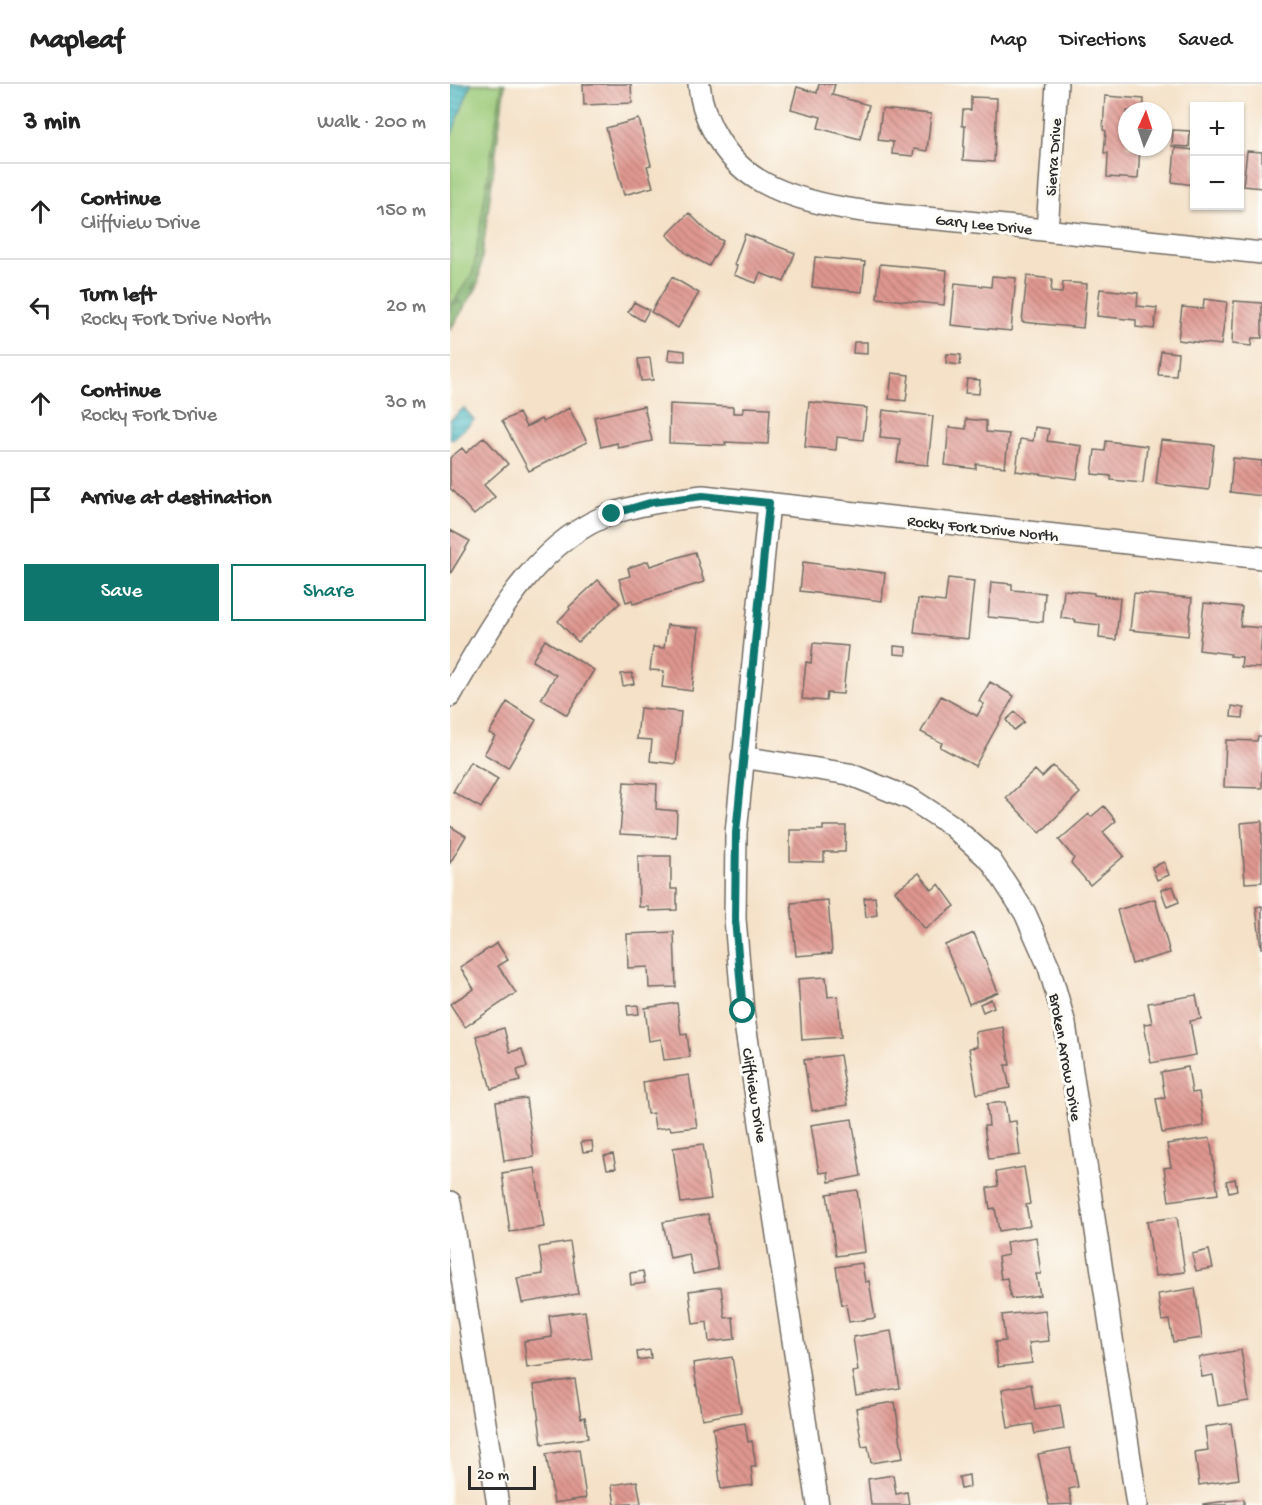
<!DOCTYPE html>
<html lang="en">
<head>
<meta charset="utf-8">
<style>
	body { margin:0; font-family:"Gochi Hand",sans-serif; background:#f6f6f6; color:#222 }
	.controls { position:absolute; right:18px; top:18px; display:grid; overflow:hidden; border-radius:0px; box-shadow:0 2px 4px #0004 }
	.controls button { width:54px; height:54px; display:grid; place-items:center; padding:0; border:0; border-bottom:2px solid #e0e0e0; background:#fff; color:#222; font:30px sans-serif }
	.compass { position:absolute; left:668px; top:18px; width:54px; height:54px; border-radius:50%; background:#fff; box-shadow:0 2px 4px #0004; rotate:3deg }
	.scale { position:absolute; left:18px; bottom:15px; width:68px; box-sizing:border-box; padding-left:6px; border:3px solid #2b2b2b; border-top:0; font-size:16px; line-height:21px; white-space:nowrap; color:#2b2b2b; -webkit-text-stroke:4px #fdfcf7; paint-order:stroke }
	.stop { position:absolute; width:18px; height:18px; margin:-14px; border:4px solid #0f766e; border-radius:50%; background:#fff }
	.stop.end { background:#0f766e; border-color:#fff; box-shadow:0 2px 6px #0008 }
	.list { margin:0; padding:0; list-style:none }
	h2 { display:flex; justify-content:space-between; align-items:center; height:78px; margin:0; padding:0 24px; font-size:26px }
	h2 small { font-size:20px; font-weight:400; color:#767676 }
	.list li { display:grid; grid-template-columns:39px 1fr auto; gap:18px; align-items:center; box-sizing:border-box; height:96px; padding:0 24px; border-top:2px solid #e0e0e0 }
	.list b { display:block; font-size:22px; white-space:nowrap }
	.list p { margin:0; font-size:20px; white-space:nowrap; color:#767676 }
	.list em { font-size:20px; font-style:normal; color:#767676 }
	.actions { display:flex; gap:12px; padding:18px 24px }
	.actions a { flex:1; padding:14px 0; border:2px solid #0f766e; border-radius:0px; text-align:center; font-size:21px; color:#0f766e }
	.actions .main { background:#0f766e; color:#fff }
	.icon { flex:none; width:33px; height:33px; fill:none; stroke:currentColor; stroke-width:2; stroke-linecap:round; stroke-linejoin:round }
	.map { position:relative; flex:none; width:812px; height:1421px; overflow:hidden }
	header { display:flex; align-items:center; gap:36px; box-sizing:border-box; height:84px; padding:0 30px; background:#fff; border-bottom:2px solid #e0e0e0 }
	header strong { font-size:28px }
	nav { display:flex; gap:33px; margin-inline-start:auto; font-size:21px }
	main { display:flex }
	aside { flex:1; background:#fff }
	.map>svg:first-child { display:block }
	.forest { fill:url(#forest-firs); stroke:#546c4a; stroke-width:1.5 }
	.park { fill:#9cca79; stroke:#647a52; stroke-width:1.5 }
	.water { fill:url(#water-rules); stroke:#3b7278; stroke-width:1.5 }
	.building { fill:url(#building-back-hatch) }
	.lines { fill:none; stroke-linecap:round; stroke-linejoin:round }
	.minor-casing { stroke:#716b62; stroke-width:24 }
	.minor { stroke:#fff; stroke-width:21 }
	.route { stroke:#0f766e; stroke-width:8 }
	.labels { text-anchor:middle; stroke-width:6; stroke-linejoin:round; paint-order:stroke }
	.street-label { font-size:16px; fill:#2b2b2b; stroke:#fdfcf7 }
</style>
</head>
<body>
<header>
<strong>Mapleaf</strong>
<nav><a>Map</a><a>Directions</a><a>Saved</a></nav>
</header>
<main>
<aside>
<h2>3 min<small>Walk · 200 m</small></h2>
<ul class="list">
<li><svg class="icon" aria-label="ahead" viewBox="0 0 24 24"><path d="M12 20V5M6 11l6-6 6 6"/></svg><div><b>Continue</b><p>Cliffview Drive</p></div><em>150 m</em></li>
<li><svg class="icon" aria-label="left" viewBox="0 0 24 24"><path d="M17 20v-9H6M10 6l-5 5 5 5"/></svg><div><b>Turn left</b><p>Rocky Fork Drive North</p></div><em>20 m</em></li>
<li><svg class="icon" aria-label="ahead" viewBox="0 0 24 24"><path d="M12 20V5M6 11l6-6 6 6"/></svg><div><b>Continue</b><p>Rocky Fork Drive</p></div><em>30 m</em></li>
<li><svg class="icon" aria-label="arrive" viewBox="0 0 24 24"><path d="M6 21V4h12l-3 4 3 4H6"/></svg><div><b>Arrive at destination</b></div></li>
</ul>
<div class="actions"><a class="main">Save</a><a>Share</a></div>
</aside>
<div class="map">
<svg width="812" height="1421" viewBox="0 0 812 1421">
	<defs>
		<pattern id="forest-firs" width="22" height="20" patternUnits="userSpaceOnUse" patternTransform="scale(1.5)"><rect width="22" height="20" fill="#7dae69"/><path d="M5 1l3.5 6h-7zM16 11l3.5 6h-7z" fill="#678e57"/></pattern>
		<pattern id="water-rules" width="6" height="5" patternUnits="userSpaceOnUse" patternTransform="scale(1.5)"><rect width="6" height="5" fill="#4bb9c4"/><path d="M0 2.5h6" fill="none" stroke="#3f979f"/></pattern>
		<pattern id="building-back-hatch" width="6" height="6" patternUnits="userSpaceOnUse" patternTransform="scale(1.5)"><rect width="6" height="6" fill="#df9790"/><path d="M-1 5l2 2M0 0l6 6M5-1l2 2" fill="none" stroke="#b57b76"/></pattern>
	</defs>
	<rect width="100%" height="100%" fill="#fdfcf7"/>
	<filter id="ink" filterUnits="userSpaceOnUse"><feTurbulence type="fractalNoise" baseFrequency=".0167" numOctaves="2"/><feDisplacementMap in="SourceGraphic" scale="12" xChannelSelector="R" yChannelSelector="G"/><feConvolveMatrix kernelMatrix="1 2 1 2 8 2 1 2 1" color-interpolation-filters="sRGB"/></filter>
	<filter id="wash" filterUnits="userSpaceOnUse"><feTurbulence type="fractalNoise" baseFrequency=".008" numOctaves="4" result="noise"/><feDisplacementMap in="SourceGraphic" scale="24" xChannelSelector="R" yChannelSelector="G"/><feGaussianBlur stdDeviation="1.35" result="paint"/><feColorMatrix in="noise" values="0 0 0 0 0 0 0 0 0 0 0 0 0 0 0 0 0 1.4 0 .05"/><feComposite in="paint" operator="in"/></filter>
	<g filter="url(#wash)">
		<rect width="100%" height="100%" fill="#f4e1c7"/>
		<path class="forest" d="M21,0H55L28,202L0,246V55Z"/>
		<path class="park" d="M0,0H52L23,188L0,223Z"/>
		<path class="water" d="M0,0H21L0,55Z
			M14,324L24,336L2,356L0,354V336Z"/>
		<g id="blocks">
			<path class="building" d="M133,0H181L182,19L134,21Z
				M369,0H385L382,11L419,21L410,55L368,44L371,33L341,25L347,3L367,9Z
				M655,12L694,15L693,27H677V63H690L688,95L657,93L658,69H654L656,47L653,46Z
				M521,13L547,14L544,78L513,76L515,42H512L513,26H521Z
				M432,25L481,30L477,67L464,65L463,72L442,70L443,58L428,56Z
				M189,35L201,81L197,82L203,103L174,111L156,44Z
				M723,46L740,47L739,63L722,62Z
				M725,64L744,66V101L722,98Z
				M797,67L812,68V104L793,102Z
				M239,129L259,149L273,157L259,182L237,170L217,151Z
				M295,150L345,169L334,198L310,189L306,199L284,191L287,182L284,181Z
				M365,173L415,178L412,208L362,203Z
				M430,180L497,186L494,221L427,214Z
				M542,192L566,194L561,247L501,241L505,199L541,203Z
				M577,192L602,195L601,208L612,209L613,198L637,200L633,244L572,238Z
				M222,193L249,209L228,244L201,228Z
				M650,205L688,209L687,222L707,224L704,245L686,243V236L647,232Z
				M754,215L777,218L771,261L728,256L732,223L753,225Z
				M784,217L812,219V254H802L801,262L782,260Z
				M184,218L199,226L193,237L178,228Z
				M404,258H417V270L403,269Z
				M219,265L235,267V277L218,276Z
				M711,267L728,269L726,292L708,291Z
				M497,270L511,271L510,281L496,279Z
				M200,274L203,296L191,297L188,275Z
				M442,289L459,291L456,317L439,315Z
				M517,295L530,296L529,310L515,309Z
				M359,318L417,324L413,356L387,353L386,366L355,363Z
				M220,320L283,323V329H293V323L320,324L318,360L275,358L276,361L219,359Z
				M194,322L202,357L168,364L167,359L151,363L144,333Z
				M119,324L137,358L79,387L52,337L69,329L76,343L91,335L93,338Z
				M433,326L483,332L478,381L447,378L450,355L430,353Z
				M516,335L536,337V348L559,350L555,383L526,380V385L495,381L499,343L516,345Z
				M585,343L599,345L597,357L632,362L627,395L566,387L570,355L583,357Z
				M34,353L58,380L34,401L45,413L24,431L0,404V374L12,364L16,369Z
				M711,356L764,361L759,406L706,400Z
				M656,357L697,362L693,399L661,396V392L642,390L645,366L655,367Z
				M783,374L812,377V412L780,408Z
				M0,446L20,457L0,490Z
				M245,468L254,498L183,520L182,516L176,518L169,495L180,492L178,484L198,477L200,482Z
				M353,478L435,489L432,517L350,507Z
				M498,494L524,497L518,555L464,549L468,515L495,518Z
				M148,496L170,519L128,558L108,537L120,525L119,523Z
				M541,498L562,500V506L595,509L593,538L538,533Z
				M614,506L644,509V511L670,514L666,556L649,554L650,541L625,538L626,536L611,534Z
				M684,509L742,514L738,552L680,546Z
				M754,519L792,523L790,542L812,544L810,584L791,583L792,573L780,572L781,570L749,566Z
				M217,541L249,544L242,607L212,603L214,587L200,586L203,563L214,564Z
				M95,556L144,586L117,631L91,615L106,591L82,577Z
				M363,559L398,562L393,610L377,609L376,617L352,615L356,578L361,579Z
				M444,562L456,563V571L444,570Z
				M182,589L184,600L173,602L171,590Z
				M540,598L564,612L525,682L490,663L492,659L471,648L491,612L527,632L534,620L529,617Z
				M57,618L86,636L58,684L34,670L45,652L39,649Z
				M782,622L794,624L793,634L781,633Z
				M190,624L231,628L226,680L200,677L202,656L187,655Z
				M565,628L574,638L564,646L556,636Z
				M808,652H812V704L774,703L776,656L807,657Z
				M20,678L48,695L31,724L3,708Z
				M603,682L630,709L590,749L556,714L585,686L592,693Z
				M174,698L207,700L206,725L227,727L226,753L170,750Z
				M654,722L666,737L653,748L674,772L640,801L621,779L624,774L609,756L639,730L641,733Z
				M812,737V798L795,799L791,739Z
				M0,742L16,752L0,779Z
				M373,742H396L395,768H374V778L340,777V746H373Z
				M188,772H221V805H227V826L199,827V823H189Z
				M714,778L719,791L707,796L702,783Z
				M469,789L482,806L489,800L505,822L475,845L445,807Z
				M723,802L729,818L717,823L711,806Z
				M425,813L427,831L416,833L414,814Z
				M705,815L720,869L682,880L667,826Z
				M378,816L382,869L346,872L341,819Z
				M812,822V864H811L806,823Z
				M224,848L226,903L199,904L198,883L178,884L177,850Z
				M524,849L548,908L519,920L495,861Z
				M47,859L58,876L48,882L66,909L15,943L0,920L24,905L10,883Z
				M376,893L378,913L388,912L391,953L352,956L348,895Z
				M746,911L751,935L740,937L746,971L701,979L694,940L702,939L698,919Z
				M541,915L544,923L533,928L530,920Z
				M227,919L231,951L237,950L240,973L214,976L211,955L199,957L195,924Z
				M188,921L189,930L178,931L177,922Z
				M553,943L560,981H555L560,1004L527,1010L519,964L527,963L525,948Z
				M54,944L60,968L72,965L77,983L67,986L70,997L41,1005L26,952Z
				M390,971L398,1021L362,1027L354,976Z
				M738,983L742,1009L749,1008L754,1042L712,1049L706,1015L715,1014L711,988Z
				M239,991L247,1043L221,1046L220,1043L205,1045L203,1029L197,1030L193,998Z
				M76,1014L84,1073L54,1077L46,1018Z
				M555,1018L558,1038L566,1037L570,1071L539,1075L534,1042H539L537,1020Z
				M402,1035L411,1092L379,1098L378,1088L369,1089L361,1041Z
				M760,1054L768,1110L719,1117L714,1084L721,1083L717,1060Z
				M142,1057L143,1067L133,1068L131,1058Z
				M253,1060L261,1115L231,1119L223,1064Z
				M163,1070L166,1084L157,1085L154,1072Z
				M574,1083L580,1120L576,1121L580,1142L549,1147L545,1124L540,1125L537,1104L548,1102L546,1088Z
				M85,1084L94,1143L60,1148L52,1089Z
				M785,1095L787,1106L779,1108L776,1097Z
				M407,1106L415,1168L386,1172L377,1110Z
				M258,1130L268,1185L243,1190L239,1170L220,1174L213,1138Z
				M727,1133L735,1188L705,1192L697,1137Z
				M586,1153L591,1190H586L590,1211L561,1215L557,1194L551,1195L548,1173L558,1171L556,1158Z
				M120,1158L128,1210L72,1219L67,1194L93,1190L89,1163Z
				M759,1166L763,1184L746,1187L742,1170Z
				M412,1179L415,1198L419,1197L425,1234L399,1238L396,1220L392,1221L386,1183Z
				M193,1187L195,1199L181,1201L180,1189Z
				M271,1203L275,1234L283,1233L285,1255L259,1258L257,1238L243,1240L239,1207Z
				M745,1204L752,1254L723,1258L719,1236L712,1237L708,1210Z
				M595,1226L599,1257L579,1259L582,1279L548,1283L545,1258L555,1257L552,1231Z
				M135,1227L142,1275L77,1284L74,1257L102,1253L99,1232Z
				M441,1247L450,1304L406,1311L402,1288L408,1287L403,1253Z
				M200,1266L201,1274L188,1276L187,1268Z
				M791,1266L799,1317L768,1322L763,1291L752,1293L749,1273Z
				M282,1273L291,1328L252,1335L243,1279Z
				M125,1295L131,1334L135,1333L138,1354L92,1360L84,1301Z
				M581,1300L585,1325L610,1321L614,1345L585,1350L583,1340L558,1344L552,1305Z
				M445,1318L453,1374L421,1379L418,1362L412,1363L406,1324Z
				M295,1339L298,1358L302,1357L306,1383H301L303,1401L271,1405L263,1344Z
				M781,1339L789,1395L749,1401L745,1368L758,1366L755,1343Z
				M620,1364L628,1403L619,1405L622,1420L599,1421L588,1370Z
				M129,1365L136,1414L104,1419L96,1370Z
				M443,1391L446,1410L457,1408L459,1421H421L418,1395Z
				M519,1391L520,1403L511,1405L509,1393Z
				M187,1397L191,1419L165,1421L162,1401Z
				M794,1415V1421H753V1420Z"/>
		</g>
	</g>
	<g filter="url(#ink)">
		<use href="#blocks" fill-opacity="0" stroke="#716b62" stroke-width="1.5"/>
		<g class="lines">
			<defs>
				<path id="minor" d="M249,0C253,40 278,80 314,99C370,129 454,131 518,138C616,148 714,158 812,169
					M597,146L607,0
					M319,419L286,749L285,835L293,927L368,1421
					M0,612C41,543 83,457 164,429C193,419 223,416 253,412L812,474
					M292,673L399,690L461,715L501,741L541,777L575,829L599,883L615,940L687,1421
					M0,1118L48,1421"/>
			</defs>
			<use href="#minor" class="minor-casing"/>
			<use href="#minor" class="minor"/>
		</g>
	</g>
	<g class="lines" filter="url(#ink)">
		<path class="route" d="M162,430L203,418L253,412L319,419L286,749L285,835L293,927"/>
	</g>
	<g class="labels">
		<g class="street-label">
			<text transform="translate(602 73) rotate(-86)" y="6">Sierra Drive</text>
			<text transform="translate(534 139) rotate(6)" y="6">Gary Lee Drive</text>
			<text transform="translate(533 443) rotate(6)" y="6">Rocky Fork Drive North</text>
			<text transform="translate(617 973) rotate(80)" y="6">Broken Arrow Drive</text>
			<text transform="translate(306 1011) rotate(81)" y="6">Cliffview Drive</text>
		</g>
	</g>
</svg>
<div class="controls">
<button>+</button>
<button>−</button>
</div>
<svg class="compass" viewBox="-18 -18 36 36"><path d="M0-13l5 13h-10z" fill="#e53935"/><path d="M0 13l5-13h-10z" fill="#767676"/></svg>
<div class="scale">20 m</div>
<div class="stop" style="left:293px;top:927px"></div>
<div class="stop end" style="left:162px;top:430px"></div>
</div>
</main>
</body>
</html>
